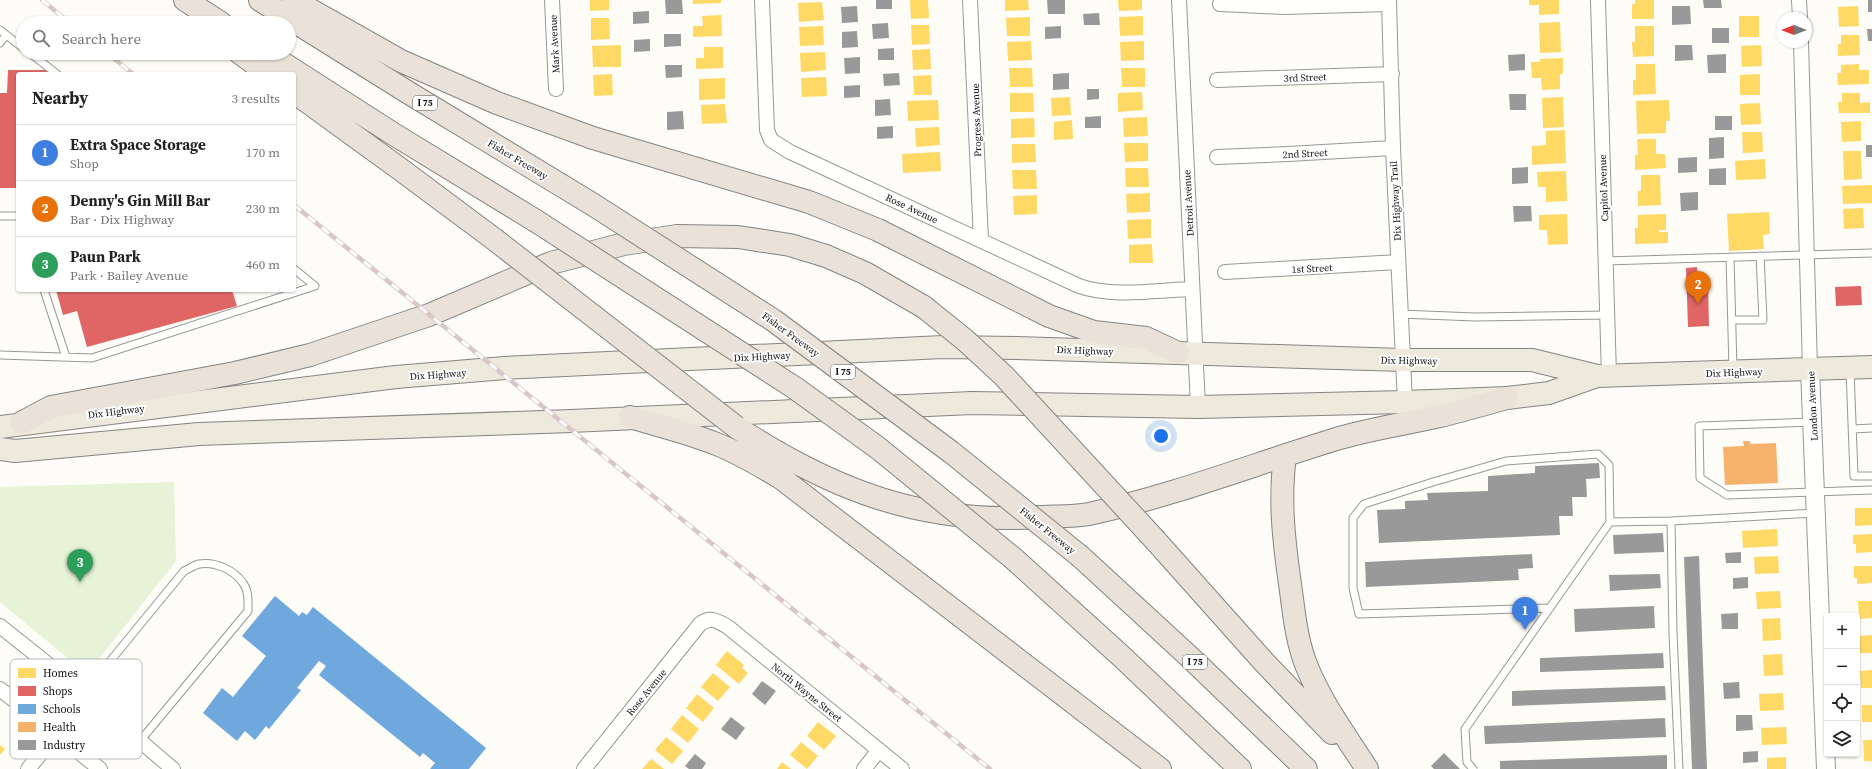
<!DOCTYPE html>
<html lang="en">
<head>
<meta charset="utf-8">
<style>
	body { margin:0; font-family:"Source Serif 4",serif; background:#f6f6f6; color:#222 }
	.controls { position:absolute; right:12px; bottom:12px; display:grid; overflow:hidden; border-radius:4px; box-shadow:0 1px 3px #0004 }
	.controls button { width:36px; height:36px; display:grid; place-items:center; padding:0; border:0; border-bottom:1px solid #e0e0e0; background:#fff; color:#222; font:20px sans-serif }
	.compass { position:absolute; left:1776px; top:12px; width:36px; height:36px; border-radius:50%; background:#fff; box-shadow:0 1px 3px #0004; rotate:270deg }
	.you { position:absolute; left:1161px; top:436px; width:14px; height:14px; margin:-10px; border:3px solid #fff; border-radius:50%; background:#1a73e8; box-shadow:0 0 0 6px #1a73e833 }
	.badge { display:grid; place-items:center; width:26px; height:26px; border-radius:50%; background:#646362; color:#fff; font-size:13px; font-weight:700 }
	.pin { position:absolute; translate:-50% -33px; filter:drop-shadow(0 1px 2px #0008) }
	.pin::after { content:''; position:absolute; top:21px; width:14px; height:12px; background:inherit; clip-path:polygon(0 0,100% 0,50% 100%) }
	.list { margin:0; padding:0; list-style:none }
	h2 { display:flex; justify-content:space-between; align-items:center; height:52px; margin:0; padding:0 16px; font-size:17px }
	h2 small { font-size:13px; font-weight:400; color:#767676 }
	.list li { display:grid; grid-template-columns:26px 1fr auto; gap:12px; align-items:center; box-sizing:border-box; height:56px; padding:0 16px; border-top:1px solid #e0e0e0 }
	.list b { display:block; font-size:15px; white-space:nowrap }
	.list p { margin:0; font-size:13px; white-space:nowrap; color:#767676 }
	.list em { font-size:13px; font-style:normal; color:#767676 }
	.icon { flex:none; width:22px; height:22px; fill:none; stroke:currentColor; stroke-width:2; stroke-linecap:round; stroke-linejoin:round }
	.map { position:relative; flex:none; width:1872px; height:769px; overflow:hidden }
	.search { position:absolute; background:#fff; box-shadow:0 1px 3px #0004; left:16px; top:16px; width:280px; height:44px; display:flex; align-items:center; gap:10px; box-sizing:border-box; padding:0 14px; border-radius:22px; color:#767676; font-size:15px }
	.panel { position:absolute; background:#fff; box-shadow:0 1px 3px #0004; left:16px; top:72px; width:280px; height:220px; border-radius:4px }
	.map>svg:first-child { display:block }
	.green { fill:#e7f3d7 }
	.homes { fill:#ffd966 }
	.shops { fill:#e06666 }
	.schools { fill:#6fa8dc }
	.health { fill:#f6b26b }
	.industry { fill:#999 }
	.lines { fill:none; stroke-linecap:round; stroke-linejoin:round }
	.service-casing { stroke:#979795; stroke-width:9 }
	.minor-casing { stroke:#979795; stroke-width:16 }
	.tertiary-casing { stroke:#979795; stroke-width:20 }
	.primary-casing { stroke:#858482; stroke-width:24 }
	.motorway-casing { stroke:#858482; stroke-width:24 }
	.service { stroke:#fffffe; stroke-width:7 }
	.minor { stroke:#fffffe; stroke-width:14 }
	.tertiary { stroke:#fffffe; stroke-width:18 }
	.primary { stroke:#ede9dc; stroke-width:22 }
	.motorway { stroke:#eae1d8; stroke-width:22 }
	.rail-casing { stroke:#d9c6c7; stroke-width:4.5 }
	.rail { stroke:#fff; stroke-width:3; stroke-dasharray:9; stroke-linecap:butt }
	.motorway-bridge-casing { stroke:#858482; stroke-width:24; stroke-linecap:butt }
	.motorway-bridge { stroke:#eae1d8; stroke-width:22 }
	.labels { text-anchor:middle; stroke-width:4; stroke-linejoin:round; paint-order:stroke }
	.shield { fill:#fff; stroke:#585858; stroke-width:1 }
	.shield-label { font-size:9px; font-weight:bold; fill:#111 }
	.street-label { font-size:10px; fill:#111; stroke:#fff }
	.key { fill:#fff; stroke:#b8b8b8; stroke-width:1 }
	.key-label { font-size:11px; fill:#111 }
</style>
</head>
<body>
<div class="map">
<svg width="1872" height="769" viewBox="0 0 1872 769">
	<rect width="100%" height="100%" fill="#fdfcf7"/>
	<path class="green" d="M174,482L176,561L87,674L0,602V487Z"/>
	<path class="homes" d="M590,0H609V10L590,11Z
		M693,0H721V3L693,4Z
		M910,0H928L929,18L911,19Z
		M1005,0H1028L1029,10L1005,11Z
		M1118,0H1142V10L1119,11Z
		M1529,0H1559V14L1539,15V5H1529Z
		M1635,0H1654V19H1632V4H1635Z
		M822,2L824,20L799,22L798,3Z
		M1858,6L1859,26L1839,27L1838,7Z
		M721,15L722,36L693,37V26H703L702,16Z
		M1143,16V35L1120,36L1119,17Z
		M1739,16H1759V37H1739Z
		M1030,17V36H1007L1006,18Z
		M591,18H609L610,39L591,40Z
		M1560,22L1561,52L1540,53L1539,23Z
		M911,25H929L930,44L912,45Z
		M823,26L824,45L800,46L799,27Z
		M1635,26H1654V56L1633,57L1632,42H1635Z
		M1841,35H1859L1860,55L1838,56V44H1841Z
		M1031,41L1032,60L1008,61L1007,42Z
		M1144,41V60L1121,61L1120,42Z
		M621,45V67H593L592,46Z
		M1761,45L1762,66L1742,67L1741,46Z
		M704,47H723V68L696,69V58H704Z
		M930,49L931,69L913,70L912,50Z
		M825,52L826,70L801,72L800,53Z
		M1563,58V74H1560V89L1542,90L1541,78H1532L1531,62H1540V59Z
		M1636,64H1655L1656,94L1633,95V80H1636Z
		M1859,64V70H1869V84L1838,85L1837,73H1841V65Z
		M1009,68H1032L1033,87H1010Z
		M1121,68H1145V87H1122Z
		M612,74L613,95L594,96L593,75Z
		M1760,74V95H1740V75Z
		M931,75L932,95H914L913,76Z
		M826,77L827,96L802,97L801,78Z
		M725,78V99L699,100V79Z
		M1142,92L1143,110L1118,112V93Z
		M1010,93H1033L1034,112H1010Z
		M1842,93H1860V103L1870,102V113H1839L1838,102H1842Z
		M1070,97L1071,115L1052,116L1051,98Z
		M1563,97L1564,127L1543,128L1542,98Z
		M938,100L939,120L908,121L907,101Z
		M1669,100L1670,121H1666V133L1637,134L1636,101Z
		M1760,103L1761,124L1741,125L1740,104Z
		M725,104L727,123L702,124L701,105Z
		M1147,117L1148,136L1124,137L1123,118Z
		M1034,118L1035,137L1011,138V119Z
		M1072,120L1073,139L1054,140V122Z
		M1861,121V141L1842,142L1841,122Z
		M939,127L940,145L916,147L915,128Z
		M1565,130L1566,163L1532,165V146L1546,145V131Z
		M1742,132H1762L1763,152L1743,153Z
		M1637,139H1656V154H1665L1666,168L1635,170V155H1638Z
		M1124,143H1148V161L1125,162Z
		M1012,144H1035L1036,162L1012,163Z
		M1843,151H1861L1862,179L1844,180Z
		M940,152L941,171L903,173L902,154Z
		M1765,159L1766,179L1736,180L1735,161Z
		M1125,168H1148L1149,187H1126Z
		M1012,170H1036L1037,189H1013Z
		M1566,171L1567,201L1546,202V187H1538L1537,172Z
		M1641,175H1660L1661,205L1638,206V191H1641Z
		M1872,185V203L1843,204L1842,186Z
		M1150,193V212L1127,213L1126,194Z
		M1037,195V214L1014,215L1013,196Z
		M1863,208L1864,228L1844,229L1843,209Z
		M1769,212L1770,234L1763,235L1764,249L1729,251L1727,214Z
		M1567,214L1568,244L1548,245L1547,230H1539V215Z
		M1666,214V230H1659V232H1668V243L1635,244V228H1638V215Z
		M1151,219V238L1128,239L1127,220Z
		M1152,244L1153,263H1129V245Z
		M1855,508H1872V525L1855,526Z
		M1777,529L1778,546L1743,548L1742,531Z
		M1872,534V552L1856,553V544H1853V535Z
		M1778,556L1779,573L1755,574L1754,557Z
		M1854,566H1872V583L1857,584V578H1854Z
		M1780,591L1781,608L1757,609L1756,592Z
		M1858,601H1872V618L1859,619Z
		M1780,618L1781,640L1763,641L1762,619Z
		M1872,635V653H1860L1859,636Z
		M727,651L744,665L742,668L748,673L739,684L716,665Z
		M1782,654L1783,675L1764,676L1763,655Z
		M1872,670V688H1861L1860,671Z
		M713,673L730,687L718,701L701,687Z
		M1783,693L1784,710L1760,711L1759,694Z
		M697,694L714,708L703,722L686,708Z
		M1862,705H1872V722H1862Z
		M682,715L699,729L688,743L671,729Z
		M818,722L836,736L824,750L807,736Z
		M1786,727L1787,744L1762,745L1761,728Z
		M666,737L683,751L672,764L655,750Z
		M1863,740H1872V761H1864Z
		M801,742L818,756L807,769L790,755Z
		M0,745L5,749L0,755Z
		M1786,757V769H1767V758Z
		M651,759L664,769H642Z
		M782,762L791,769H777Z"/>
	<path class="shops" d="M8,70H49V74H18V188H0V93H7Z
		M1697,267L1698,282L1708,281L1709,326L1688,327L1686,268Z
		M1861,286L1862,305L1836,306L1835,287Z
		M56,290H232L237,306L87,347L77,311L63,315Z"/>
	<path class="schools" d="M275,596L299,616L302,612L307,615L313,607L486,748L469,769H430L435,763L423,753L420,757L319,675L326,666L319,661L297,688L301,690L269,729L266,726L255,740L245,731L237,741L203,713L222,688L233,697L266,656L242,636Z"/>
	<path class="health" d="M1743,441H1750V444L1776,443L1778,483L1725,485L1723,447L1744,446Z"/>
	<path class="industry" d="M665,0H682L683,14H666Z
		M876,0H892V9H876Z
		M1047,0H1065V14H1048Z
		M1703,0H1721L1722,8H1704Z
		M1868,0H1872V12H1868Z
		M857,6L858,22L842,23L841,7Z
		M1672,6H1690L1691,24L1672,25Z
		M649,11V23L633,24V12Z
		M1099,13L1100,25H1084L1083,14Z
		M888,23L889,38L873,39L872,24Z
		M1061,26V38L1045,39V27Z
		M1712,28H1729V43H1712Z
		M1867,29H1872V41H1868Z
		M857,31L858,47L842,48V32Z
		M664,34H681V46L664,47Z
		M650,39V51L634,52V40Z
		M1675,45H1692L1693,60L1675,61Z
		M894,48V60H878V49Z
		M1525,54V70L1509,71L1508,55Z
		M1726,54V73H1708L1707,55Z
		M860,57V73L845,74L844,58Z
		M665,65H682V77L666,78Z
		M899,73L900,85L884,86L883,74Z
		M1069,73V89L1053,90V74Z
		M860,85V97L844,98V86Z
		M1087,89H1099V99L1087,100Z
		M1509,94H1526V110H1510Z
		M890,99L891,115L875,116V100Z
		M683,111L684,129L667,130V112Z
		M1101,116V128H1085V117Z
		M1715,116H1732V130H1715Z
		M893,126V138L877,139V127Z
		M1724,137V158L1709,159V138Z
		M1866,145H1872V157H1866Z
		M1697,157V172L1678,173V158Z
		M1528,167V183L1512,184V168Z
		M1726,168V185H1709V169Z
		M1698,192V210L1681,211L1680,193Z
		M1513,206H1531L1532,221L1514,222Z
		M1599,463L1600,478L1586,479L1587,497H1572L1573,516H1559L1560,535L1379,543L1377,510L1405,509V501L1428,500L1427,493L1488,491V476L1535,473V466Z
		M1663,533L1664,552L1614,554L1613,535Z
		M1741,552V563H1726L1725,553Z
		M1532,554L1533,568L1518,569L1519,580L1366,587L1365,562Z
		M1699,556L1707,769H1692L1684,557Z
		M1660,574L1661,588L1610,591L1609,575Z
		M1748,577V588L1733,589V578Z
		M1654,606L1655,628L1575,632L1574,609Z
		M1738,613V629H1722L1721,614Z
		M1663,653L1664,668L1540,672V658Z
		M762,681L776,691L765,705L752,694Z
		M1739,682L1740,698L1724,699L1723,683Z
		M1665,686L1666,700L1512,706V691Z
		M1736,715H1752L1753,730L1736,731Z
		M731,717L745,728L736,740L721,729Z
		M1665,718L1666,737L1485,744L1484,726Z
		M1758,751V762L1743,763V752Z
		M1444,753L1460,769H1434L1431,766Z
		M695,754L706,763L702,769H689L685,766Z
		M1667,755V769H1500V761Z"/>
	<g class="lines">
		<defs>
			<path id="service" d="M0,30L23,48
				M0,43L6,35
				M30,53L57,74
				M0,216H18
				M1730,257L1733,369
				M1605,261L1872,253
				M44,290L66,357
				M1400,314L1475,317L1607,315
				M1732,320H1763L1760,256
				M0,355L92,358L315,286L294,269
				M1850,370L1854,476H1872
				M1812,422L1699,426L1700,478L1727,495L1872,490
				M1853,429L1872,428
				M1671,521L1673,633L1679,769
				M1550,608L1359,614L1353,588V518L1364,504L1433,482L1506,461L1598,454L1609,465L1610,522
				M84,693L184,571C189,569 194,565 199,564C215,561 234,570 243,583C249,591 248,602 248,611L140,741
				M1473,769L1467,762L1465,729L1610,522L1671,521L1816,513"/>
			<path id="minor" d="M552,0L556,89
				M762,0L767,130L771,140L790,152L1079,286C1113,298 1157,290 1192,289
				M970,0L981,240
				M1179,0L1198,407
				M1389,0L1393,148L1405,402
				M1598,0L1609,376
				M1799,0L1800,18
				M1220,4L1284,7L1389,4
				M1801,42L1810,369
				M1217,80L1392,74
				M1217,157L1288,154L1393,148
				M1225,272L1398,262
				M0,626L84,693L173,769
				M0,689L100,769
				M28,769L57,734L84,693
				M584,769L700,624C710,616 718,621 728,627L902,769
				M864,769L879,750"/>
			<path id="tertiary" d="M1810,369L1826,769"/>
			<path id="primary" d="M0,427L396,377L505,368L943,347L1016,348L1403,360H1532L1597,376L1872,367
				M0,449L15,451L199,434L571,421L972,403L1198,407L1405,402L1507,398L1549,393L1597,376"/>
			<path id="motorway" d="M185,0L221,23
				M260,0L409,93L592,204
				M293,0L401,61L497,103L593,138L809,202L878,230L1049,316L1094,332L1146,338L1178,353
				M240,53L269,74
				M267,53L395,135L536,221
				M294,92L400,169L494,239
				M630,417C660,426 690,433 719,445C741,454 761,466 781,478L1160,769
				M21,423L51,407L235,373L310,355L429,315L551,263L624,244L677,236L738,237L790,245L826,256L865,273L924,307
				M736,427C833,490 922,525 1040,517C1056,516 1073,517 1089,514C1172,496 1252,465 1333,440C1368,429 1405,424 1440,416C1462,411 1484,404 1507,398
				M1285,457C1279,499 1284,542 1290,584C1294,612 1296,640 1307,667C1322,704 1346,736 1367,769
				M1156,541L1263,661L1332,733
				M1081,557L1195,662L1306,769
				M1014,559L1120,655L1240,769"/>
		</defs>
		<use href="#service" class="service-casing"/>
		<use href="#minor" class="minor-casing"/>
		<use href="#tertiary" class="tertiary-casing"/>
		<use href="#primary" class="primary-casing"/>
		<use href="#motorway" class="motorway-casing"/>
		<use href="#service" class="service"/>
		<use href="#minor" class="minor"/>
		<use href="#tertiary" class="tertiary"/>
		<use href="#primary" class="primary"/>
		<use href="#motorway" class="motorway"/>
		<defs>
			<path id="rail" d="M42,0L70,23
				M107,53L133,74
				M294,205L990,769"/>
		</defs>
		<use href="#rail" class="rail-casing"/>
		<use href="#rail" class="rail"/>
		<defs>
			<path id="motorway-bridge" d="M592,204L773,320L951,452L1081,557
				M536,221L795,388L878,448L1014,559
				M494,239L736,427
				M924,307L965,340L1004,376L1156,541"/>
		</defs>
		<use href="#motorway-bridge" class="motorway-bridge-casing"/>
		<use href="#motorway-bridge" class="motorway-bridge"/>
	</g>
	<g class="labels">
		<g class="shield">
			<rect x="413" y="96" width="24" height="14" rx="3"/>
			<rect x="831" y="365" width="24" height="14" rx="3"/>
			<rect x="1183" y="655" width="24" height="14" rx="3"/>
		</g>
		<g class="shield-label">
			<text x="425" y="106">I 75</text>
			<text x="843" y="375">I 75</text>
			<text x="1195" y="665">I 75</text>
		</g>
		<g class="street-label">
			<text transform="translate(554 44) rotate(-93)" y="4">Mark Avenue</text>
			<text transform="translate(1305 77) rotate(-2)" y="4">3rd Street</text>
			<text transform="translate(976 120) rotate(-92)" y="4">Progress Avenue</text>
			<text transform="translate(1305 153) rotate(-3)" y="4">2nd Street</text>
			<text transform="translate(518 159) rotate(31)" y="4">Fisher Freeway</text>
			<text transform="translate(1603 188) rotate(-92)" y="4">Capitol Avenue</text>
			<text transform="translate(1395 201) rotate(-93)" y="4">Dix Highway Trail</text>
			<text transform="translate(1188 203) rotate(-93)" y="4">Detroit Avenue</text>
			<text transform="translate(912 208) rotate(25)" y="4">Rose Avenue</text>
			<text transform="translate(1312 268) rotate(-3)" y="4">1st Street</text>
			<text transform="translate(791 334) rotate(36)" y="4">Fisher Freeway</text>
			<text transform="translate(1085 350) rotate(2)" y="4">Dix Highway</text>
			<text transform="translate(762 356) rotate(-3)" y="4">Dix Highway</text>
			<text transform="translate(1409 360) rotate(1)" y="4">Dix Highway</text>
			<text transform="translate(1734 372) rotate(-2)" y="4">Dix Highway</text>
			<text transform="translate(438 374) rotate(-4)" y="4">Dix Highway</text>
			<text transform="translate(1812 406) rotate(-93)" y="4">London Avenue</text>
			<text transform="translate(116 411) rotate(-7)" y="4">Dix Highway</text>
			<text transform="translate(1048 530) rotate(39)" y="4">Fisher Freeway</text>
			<text transform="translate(646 692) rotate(-51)" y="4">Rose Avenue</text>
			<text transform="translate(807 692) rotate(39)" y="4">North Wayne Street</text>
		</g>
	</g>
	<rect x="10" y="659" width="132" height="100" rx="6" class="key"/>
	<rect x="18" y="668" width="18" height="10" fill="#ffd966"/>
	<rect x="18" y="686" width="18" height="10" fill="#e06666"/>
	<rect x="18" y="704" width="18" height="10" fill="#6fa8dc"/>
	<rect x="18" y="722" width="18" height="10" fill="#f6b26b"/>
	<rect x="18" y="740" width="18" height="10" fill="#999"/>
	<g class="key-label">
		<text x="43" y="677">Homes</text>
		<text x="43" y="695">Shops</text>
		<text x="43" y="713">Schools</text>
		<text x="43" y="731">Health</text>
		<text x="43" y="749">Industry</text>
	</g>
</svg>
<div class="controls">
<button>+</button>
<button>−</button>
<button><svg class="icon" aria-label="locate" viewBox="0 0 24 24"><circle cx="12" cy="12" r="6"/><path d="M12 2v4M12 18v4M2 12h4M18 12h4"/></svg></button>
<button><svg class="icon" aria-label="layers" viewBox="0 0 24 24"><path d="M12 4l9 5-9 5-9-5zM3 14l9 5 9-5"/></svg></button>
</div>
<svg class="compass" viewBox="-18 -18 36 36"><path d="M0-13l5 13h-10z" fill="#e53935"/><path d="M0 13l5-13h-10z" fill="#767676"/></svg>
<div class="you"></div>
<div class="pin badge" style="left:1525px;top:630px;background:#3f7fe0">1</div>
<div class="pin badge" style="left:1698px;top:304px;background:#e8710a">2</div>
<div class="pin badge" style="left:80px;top:582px;background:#2e9e5b">3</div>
<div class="search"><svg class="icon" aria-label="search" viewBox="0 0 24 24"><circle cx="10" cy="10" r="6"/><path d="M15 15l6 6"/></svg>Search here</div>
<section class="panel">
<h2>Nearby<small>3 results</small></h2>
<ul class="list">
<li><span class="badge" style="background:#3f7fe0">1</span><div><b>Extra Space Storage</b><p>Shop</p></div><em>170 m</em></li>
<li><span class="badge" style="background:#e8710a">2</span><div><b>Denny's Gin Mill Bar</b><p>Bar · Dix Highway</p></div><em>230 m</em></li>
<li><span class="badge" style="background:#2e9e5b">3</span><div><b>Paun Park</b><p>Park · Bailey Avenue</p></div><em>460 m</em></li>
</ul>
</section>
</div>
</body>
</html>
